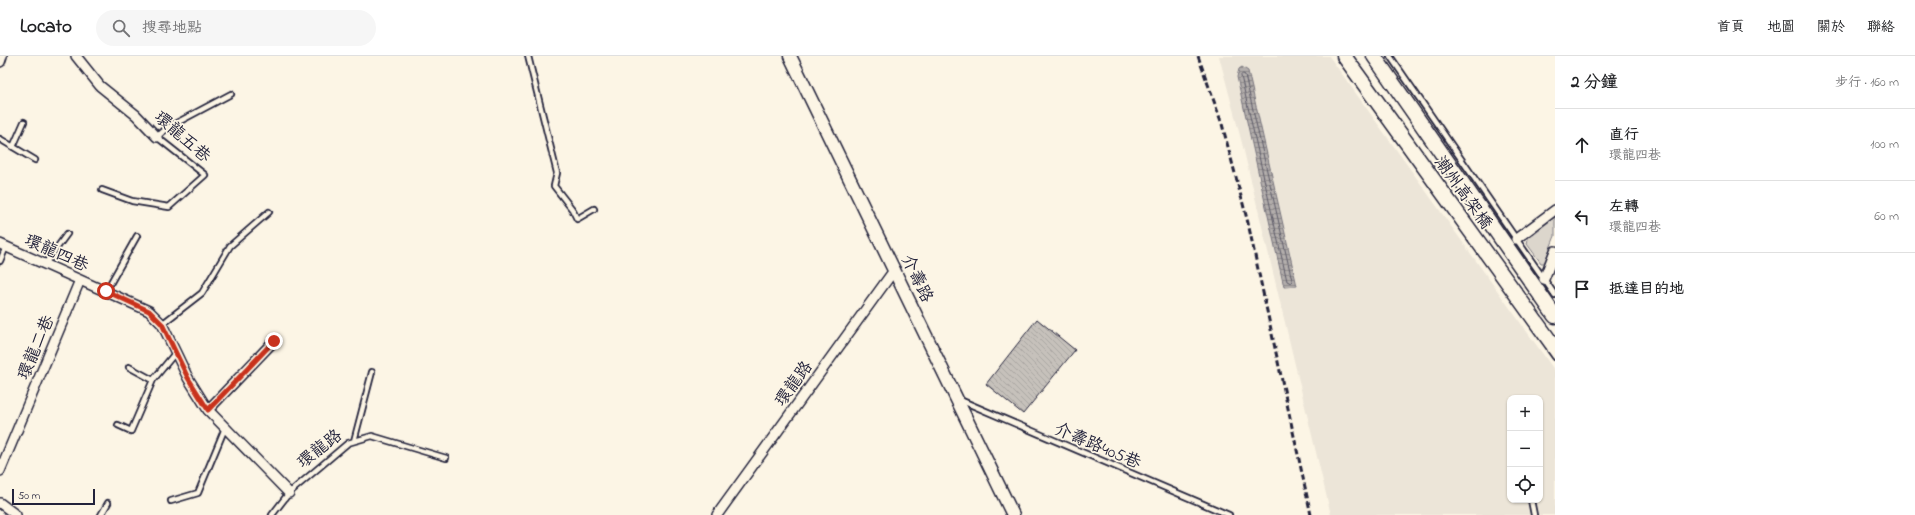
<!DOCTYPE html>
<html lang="zh-TW">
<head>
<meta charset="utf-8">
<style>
	body { margin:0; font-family:"Indie Flower","LXGW WenKai TC",sans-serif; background:#f6f6f6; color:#202124 }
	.controls { position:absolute; right:12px; bottom:12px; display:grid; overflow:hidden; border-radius:8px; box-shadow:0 1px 3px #0004 }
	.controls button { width:36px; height:36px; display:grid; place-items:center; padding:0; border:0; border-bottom:1px solid #e0e0e0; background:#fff; color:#202124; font:20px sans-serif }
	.scale { position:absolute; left:12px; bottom:10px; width:83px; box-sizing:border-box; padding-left:4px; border:2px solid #22223b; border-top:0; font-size:11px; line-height:14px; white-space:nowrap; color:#22223b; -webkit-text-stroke:3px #fcf5e5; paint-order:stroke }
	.stop { position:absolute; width:12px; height:12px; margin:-9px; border:3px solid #c8321e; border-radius:50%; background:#fff }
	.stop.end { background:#c8321e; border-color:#fff; box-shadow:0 1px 4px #0008 }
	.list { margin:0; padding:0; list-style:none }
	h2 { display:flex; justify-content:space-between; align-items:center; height:52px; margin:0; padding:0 16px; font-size:17px }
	h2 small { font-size:13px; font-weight:400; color:#757577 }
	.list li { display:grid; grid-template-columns:26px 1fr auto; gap:12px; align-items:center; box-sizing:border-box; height:72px; padding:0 16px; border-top:1px solid #e0e0e0 }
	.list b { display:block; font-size:15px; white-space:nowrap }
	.list p { margin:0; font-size:13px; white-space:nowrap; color:#757577 }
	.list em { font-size:13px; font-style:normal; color:#757577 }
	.icon { flex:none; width:22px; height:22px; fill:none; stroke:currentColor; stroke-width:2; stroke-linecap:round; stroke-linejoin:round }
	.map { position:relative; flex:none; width:1555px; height:459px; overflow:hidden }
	header { display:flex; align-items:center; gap:24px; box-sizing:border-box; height:56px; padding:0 20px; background:#fff; border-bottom:1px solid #e0e0e0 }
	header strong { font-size:19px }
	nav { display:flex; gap:22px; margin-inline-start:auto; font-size:14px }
	.search { width:280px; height:36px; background:#f6f6f6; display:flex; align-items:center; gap:10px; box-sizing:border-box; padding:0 14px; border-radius:22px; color:#757577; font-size:15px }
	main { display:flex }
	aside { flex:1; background:#fff }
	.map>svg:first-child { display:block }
	.built { fill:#ece5d8; fill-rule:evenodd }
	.green { fill:#dcd6cc; stroke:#7f7c84 }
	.water { fill:url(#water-rules); stroke:#78757e }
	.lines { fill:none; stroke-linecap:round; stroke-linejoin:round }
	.shore { stroke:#5c5a68; stroke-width:1 }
	.building { fill:url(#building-back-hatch); stroke:#22223b }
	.service-casing { stroke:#22223b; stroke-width:8 }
	.minor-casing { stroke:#22223b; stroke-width:12 }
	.secondary-casing { stroke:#22223b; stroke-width:15 }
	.primary-casing { stroke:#22223b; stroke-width:17 }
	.service { stroke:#fcf5e5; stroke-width:4.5 }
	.minor { stroke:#fcf5e5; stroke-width:9 }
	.secondary { stroke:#fcf5e5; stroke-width:12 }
	.primary { stroke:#fcf5e5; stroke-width:14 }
	.rail { stroke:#22223b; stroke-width:3; stroke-dasharray:6 3; stroke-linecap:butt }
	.route { stroke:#c8321e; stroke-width:5 }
	.labels { text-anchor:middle; stroke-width:3.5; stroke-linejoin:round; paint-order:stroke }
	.street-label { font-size:17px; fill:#22223b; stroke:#fcf5e5 }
</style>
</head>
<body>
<header>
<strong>Locato</strong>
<div class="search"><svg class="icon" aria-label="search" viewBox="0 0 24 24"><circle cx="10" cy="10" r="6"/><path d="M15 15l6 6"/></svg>搜尋地點</div>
<nav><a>首頁</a><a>地圖</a><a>關於</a><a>聯絡</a></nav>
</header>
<main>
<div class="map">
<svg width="1555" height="459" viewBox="0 0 1555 459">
	<defs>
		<pattern id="water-rules" width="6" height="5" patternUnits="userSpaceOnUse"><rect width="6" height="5" fill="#b2adab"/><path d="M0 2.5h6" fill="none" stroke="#908c8c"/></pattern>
		<pattern id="building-back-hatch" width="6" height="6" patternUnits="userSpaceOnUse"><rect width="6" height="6" fill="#c6c1bb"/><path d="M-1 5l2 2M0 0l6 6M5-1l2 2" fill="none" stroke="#aaa6a2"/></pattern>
	</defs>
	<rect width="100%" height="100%" fill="#fcf5e5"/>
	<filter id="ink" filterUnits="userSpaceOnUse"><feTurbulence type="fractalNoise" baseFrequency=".025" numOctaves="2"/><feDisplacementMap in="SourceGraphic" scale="8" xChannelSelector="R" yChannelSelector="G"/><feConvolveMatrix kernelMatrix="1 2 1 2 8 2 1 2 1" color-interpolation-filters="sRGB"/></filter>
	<g filter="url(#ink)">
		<path class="built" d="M1219,0H1329L1555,315V459H1331L1243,91ZM1510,342H1540V444H1510Z"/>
		<path class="green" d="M1555,161V180L1544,207H1541L1527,188L1528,182Z"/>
		<path class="water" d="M1242,11L1248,15L1297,230L1284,231L1237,21L1239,13Z"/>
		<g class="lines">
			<path class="shore" d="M1243,18L1245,19L1292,224L1291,227L1287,225L1241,20Z"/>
		</g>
		<path class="building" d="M1037,263L1075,294L1023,358L986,328Z"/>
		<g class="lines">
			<defs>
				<path id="service" d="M528,0L557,117L554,130L572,153L577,163L594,153
					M1390,0L1555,239
					M0,83L35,104
					M13,91L24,66
					M102,134L132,145L169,151L205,119L157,81L167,72L231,38
					M0,205L6,191
					M45,208L67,178
					M106,235L137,180
					M162,268L202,237L230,190L269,156
					M1550,294L1555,301
					M129,311L153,324
					M960,344L1229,459
					M118,369L131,375L153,324L176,296
					M354,385L372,316
					M1531,444L1534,459
					M171,445L198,437L225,372
					M101,459L108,447
					M272,459L289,437L348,387L372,380L446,402"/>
				<path id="minor" d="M76,0L100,30L136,59L157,81
					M0,6L2,0
					M1516,183L1555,154
					M0,188L149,255L162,268L188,322L208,354L289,437
					M1544,223L1555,195
					M208,354L274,285
					M0,415L80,224
					M0,447L16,459
					M717,459L895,213"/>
				<path id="secondary" d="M790,0L1013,459"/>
				<path id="primary" d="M1344,0L1555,292
					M1374,0L1555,260"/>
			</defs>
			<use href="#service" class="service-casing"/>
			<use href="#minor" class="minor-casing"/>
			<use href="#secondary" class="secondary-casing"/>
			<use href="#primary" class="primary-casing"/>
			<use href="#service" class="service"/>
			<use href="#minor" class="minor"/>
			<use href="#secondary" class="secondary"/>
			<use href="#primary" class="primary"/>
			<path class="rail" d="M1198,0L1222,68L1248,167L1311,459"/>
		</g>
	</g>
	<g class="lines" filter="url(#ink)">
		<path class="route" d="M106,235L149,255L162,268L188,322L208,354L274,285"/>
	</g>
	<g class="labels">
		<g class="street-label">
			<text transform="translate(183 80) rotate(41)" y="6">環龍五巷</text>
			<text transform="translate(1464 136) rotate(54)" y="6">潮州高架橋</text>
			<text transform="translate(57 196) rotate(24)" y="6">環龍四巷</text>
			<text transform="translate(918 222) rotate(64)" y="6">介壽路</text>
			<text transform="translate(35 291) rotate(-67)" y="6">環龍二巷</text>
			<text transform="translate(793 327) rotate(-54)" y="6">環龍路</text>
			<text transform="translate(1098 389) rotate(23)" y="6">介壽路405巷</text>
			<text transform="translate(319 392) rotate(-38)" y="6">環龍路</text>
		</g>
	</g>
</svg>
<div class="controls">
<button>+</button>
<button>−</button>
<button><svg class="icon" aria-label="locate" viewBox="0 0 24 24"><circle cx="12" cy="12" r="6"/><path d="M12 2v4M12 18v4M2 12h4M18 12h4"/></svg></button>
</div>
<div class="scale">50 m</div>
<div class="stop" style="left:106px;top:235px"></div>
<div class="stop end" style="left:274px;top:285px"></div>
</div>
<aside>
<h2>2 分鐘<small>步行 · 160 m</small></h2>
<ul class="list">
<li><svg class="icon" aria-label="ahead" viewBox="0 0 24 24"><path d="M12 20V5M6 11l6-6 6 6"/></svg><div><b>直行</b><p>環龍四巷</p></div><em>100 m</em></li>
<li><svg class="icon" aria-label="left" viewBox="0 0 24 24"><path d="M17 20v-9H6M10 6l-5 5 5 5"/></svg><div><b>左轉</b><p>環龍四巷</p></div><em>60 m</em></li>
<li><svg class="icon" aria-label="arrive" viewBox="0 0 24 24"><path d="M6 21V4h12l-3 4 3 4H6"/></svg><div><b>抵達目的地</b></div></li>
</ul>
</aside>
</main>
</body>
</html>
